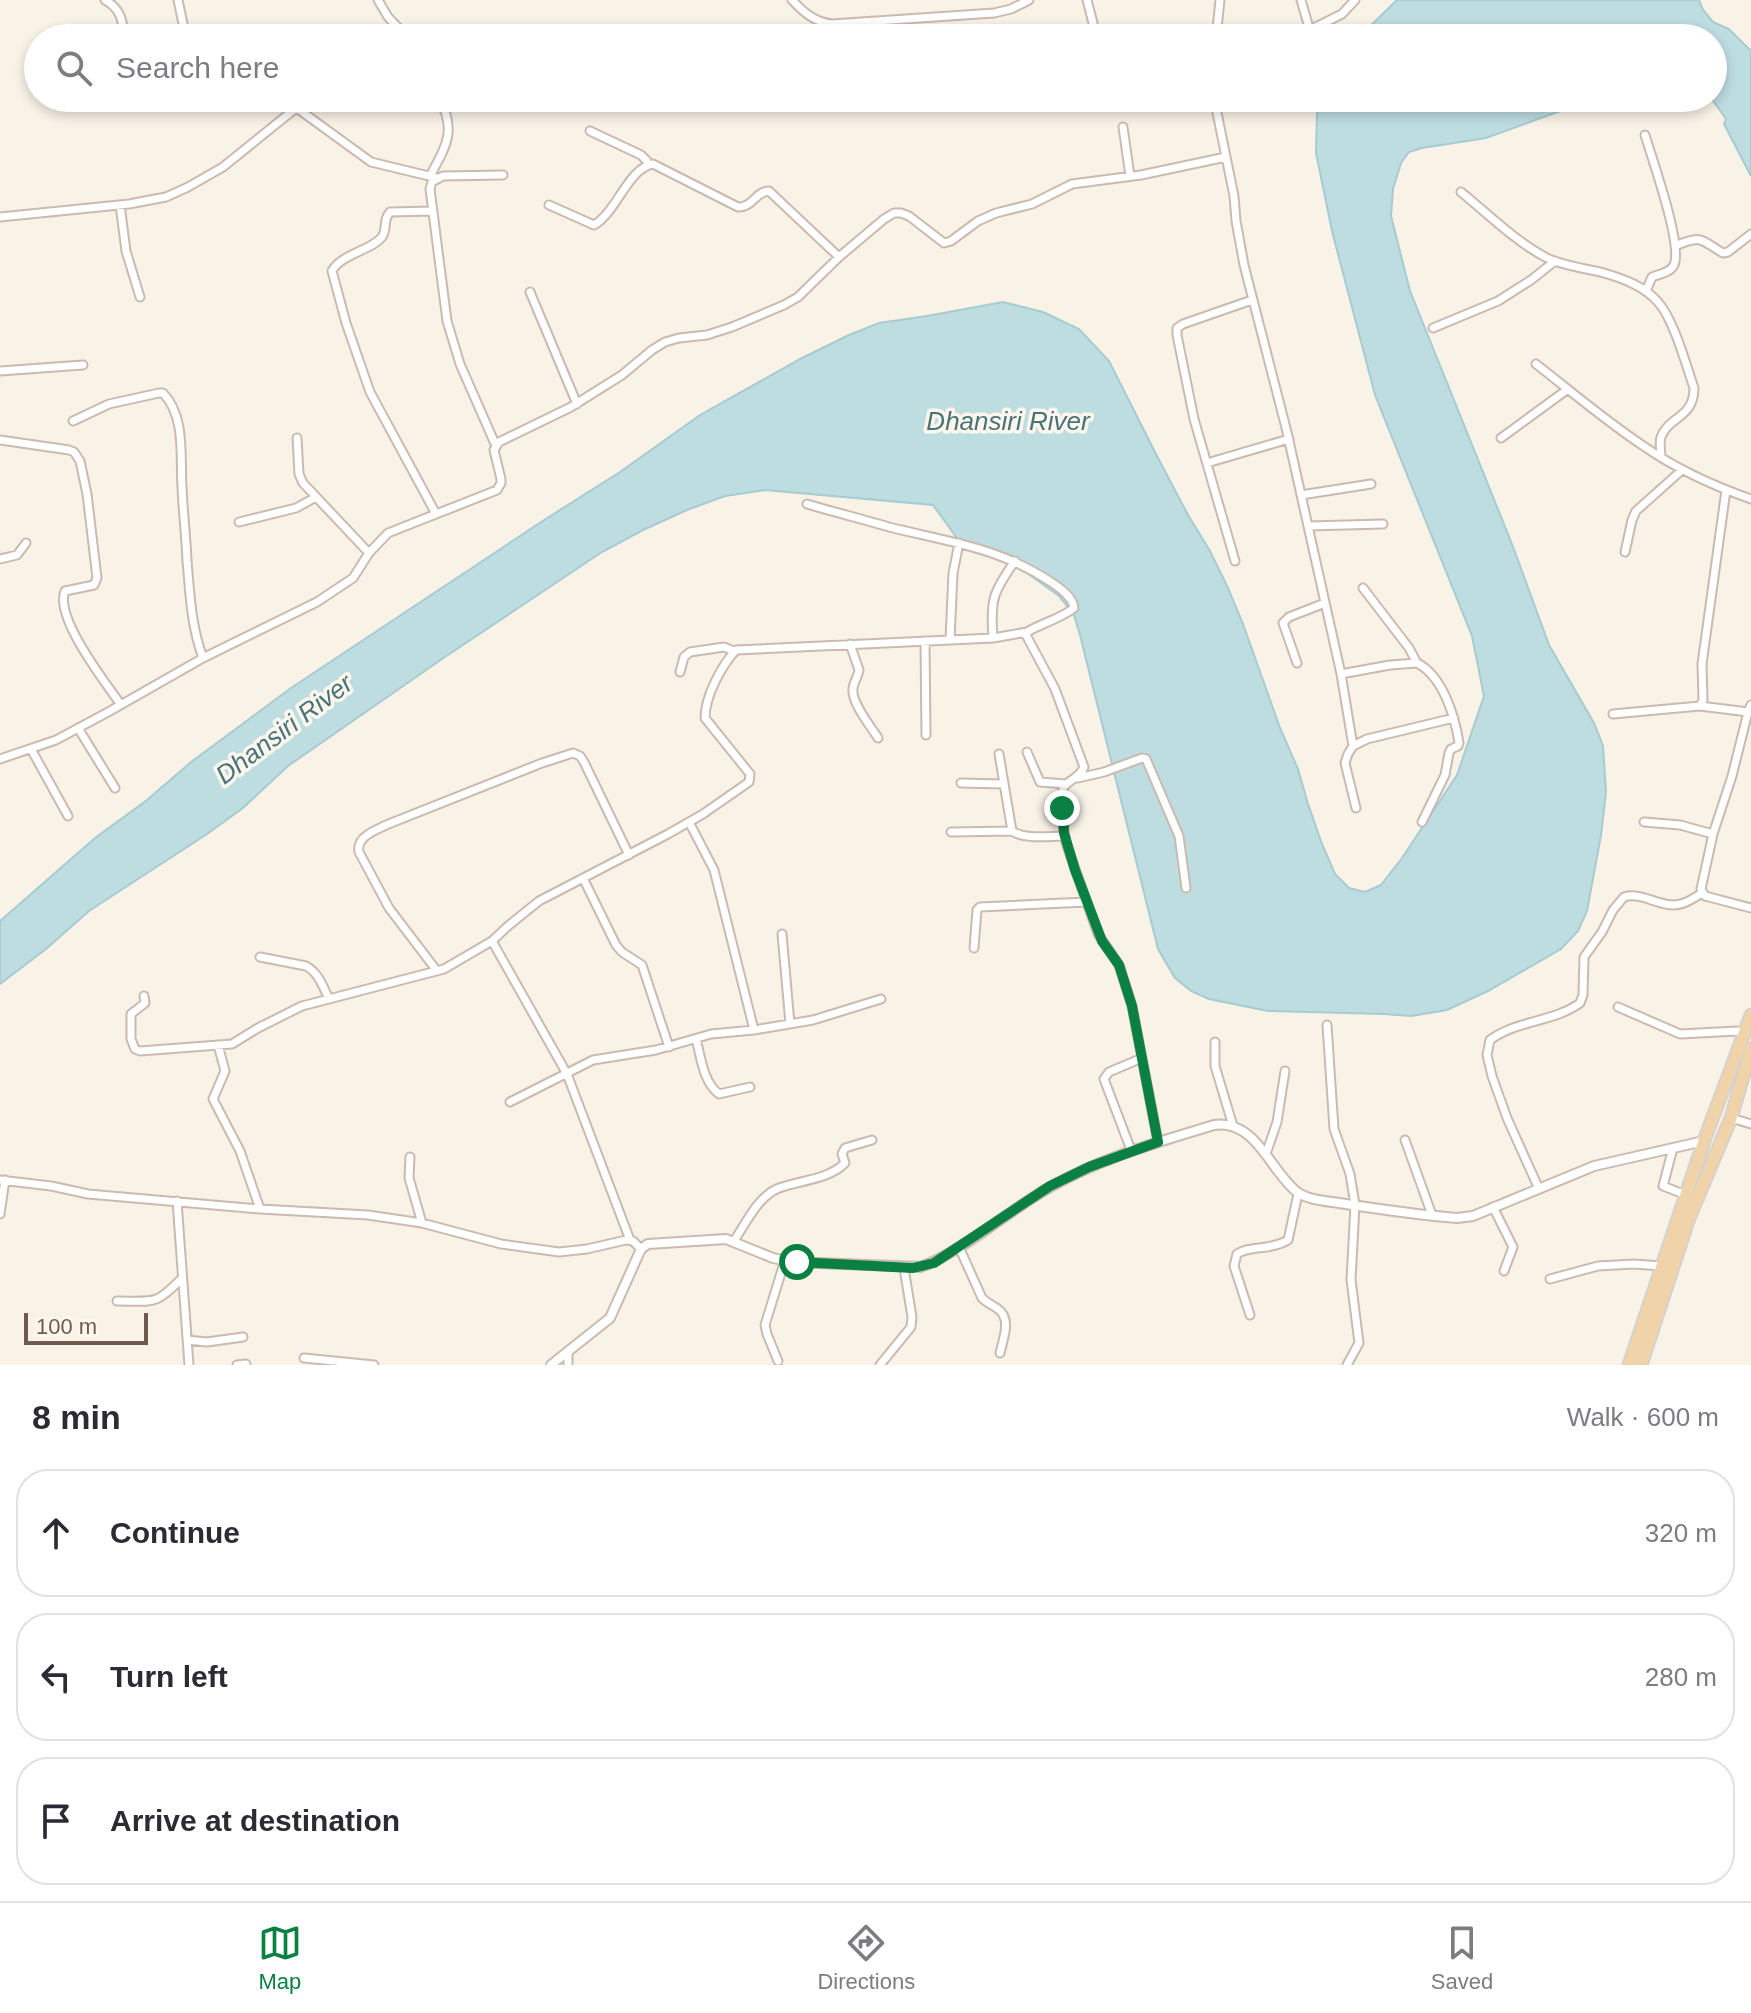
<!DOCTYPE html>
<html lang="en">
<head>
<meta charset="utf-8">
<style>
	body { margin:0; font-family:Arial,sans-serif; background:#f2f2f3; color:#2b2b33 }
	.scale { position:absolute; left:24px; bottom:20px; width:124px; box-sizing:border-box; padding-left:8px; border:4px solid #705a4f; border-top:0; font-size:22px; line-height:28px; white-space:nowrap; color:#705a4f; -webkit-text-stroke:6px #fdf6ed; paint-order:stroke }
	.stop { position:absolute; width:24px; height:24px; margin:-18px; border:6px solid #0b8043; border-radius:50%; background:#fff }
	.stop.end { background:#0b8043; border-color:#fff; box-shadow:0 2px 8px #0008 }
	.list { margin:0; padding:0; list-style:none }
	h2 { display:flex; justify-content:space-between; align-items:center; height:104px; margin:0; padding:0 32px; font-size:34px }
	h2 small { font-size:26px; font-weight:400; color:#7c7c81 }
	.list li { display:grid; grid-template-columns:52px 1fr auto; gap:24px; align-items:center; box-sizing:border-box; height:128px; margin:0 16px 16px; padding:0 16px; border:2px solid #e1e1e2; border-radius:32px }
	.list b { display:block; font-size:30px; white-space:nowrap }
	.list em { font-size:26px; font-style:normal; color:#7c7c81 }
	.icon { flex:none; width:44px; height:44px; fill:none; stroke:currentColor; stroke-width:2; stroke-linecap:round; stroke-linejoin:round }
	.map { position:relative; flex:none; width:1751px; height:1365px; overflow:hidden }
	.search { position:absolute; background:#fff; box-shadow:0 4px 12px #0003; left:24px; right:24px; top:24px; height:88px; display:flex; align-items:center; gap:20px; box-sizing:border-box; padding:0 28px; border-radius:44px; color:#7c7c81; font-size:30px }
	.sheet { height:536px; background:#fff }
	nav { display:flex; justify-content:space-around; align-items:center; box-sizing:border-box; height:112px; border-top:2px solid #e1e1e2; background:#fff; font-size:22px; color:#7c7c81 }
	nav a { display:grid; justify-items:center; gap:4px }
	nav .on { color:#0b8043 }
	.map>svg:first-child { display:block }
	.water { fill:#bedde1; stroke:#a6cbd1; stroke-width:2 }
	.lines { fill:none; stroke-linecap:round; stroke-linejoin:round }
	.minor-casing { stroke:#cabaaf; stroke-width:11 }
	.tertiary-casing { stroke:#cabaaf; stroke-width:12 }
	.primary-casing { stroke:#d7d1ce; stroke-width:15 }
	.minor { stroke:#fff; stroke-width:7 }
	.tertiary { stroke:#fff; stroke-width:8 }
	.primary { stroke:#f0d3a8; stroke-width:11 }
	.route { stroke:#0b8043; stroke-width:10 }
	.labels { text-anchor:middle; stroke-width:7; stroke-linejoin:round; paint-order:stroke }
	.water-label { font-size:26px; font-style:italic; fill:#48737a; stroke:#fdf6ed }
</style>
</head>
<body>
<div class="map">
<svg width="1751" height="1365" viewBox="0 0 1751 1365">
	<rect width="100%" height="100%" fill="#f9f2e7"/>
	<path class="water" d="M1397,0H1699L1703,10L1713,22L1729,29L1751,51V176L1724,124L1726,119L1711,98H1713V38H1358Z
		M1320,98H1596L1486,138L1422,148L1409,152L1401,163L1393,189L1391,216L1410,291L1512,544L1549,645L1594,723L1603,746L1606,792L1601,835L1587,911L1578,931L1561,949L1488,991L1447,1010L1411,1016L1384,1014L1268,1011L1209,999L1191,991L1175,978L1158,949L1080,635L1074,615L1059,596L1027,573L974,545L959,541L933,505L765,490L725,496L687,510L643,530L602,552L442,659L288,766L243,808L207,834L89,911L46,949L0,984V921L95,838L147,800L191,762L291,688L541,522L620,472L700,415L802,358L849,335L879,323L927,316L1003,302L1043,312L1079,329L1109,361L1158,458L1188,515L1210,551L1228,588L1243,624L1280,728L1298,769L1308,804L1322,844L1335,874L1349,888L1365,892L1381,885L1402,858L1457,775L1484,696L1472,636L1375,395L1332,231L1316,153L1317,113Z"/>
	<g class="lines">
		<defs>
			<path id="minor" d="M105,0C121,9 123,21 124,38
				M178,0L186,38
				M378,0L388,17L408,38
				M792,0C804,13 815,22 832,24L994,13L1011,9L1029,0
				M1087,0L1093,23L1094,38
				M1301,0L1312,38
				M1310,30L1342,14L1355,0
				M1216,38L1220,0
				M283,98L371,162L437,178
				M1214,98L1234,196L1236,221L1244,265L1287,432L1341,674L1353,746
				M1123,127L1130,176
				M590,131L641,155L647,161L648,165
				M1645,135C1652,159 1683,245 1674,265C1670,273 1659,274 1652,277L1646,291
				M430,176C446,146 457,131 439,98
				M1461,192C1488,214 1514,240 1545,257C1562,266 1585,268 1604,273C1624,279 1644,286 1658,302C1674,320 1686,365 1694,388C1694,418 1669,416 1661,437C1659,443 1661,451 1661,457
				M120,205L126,251L140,297
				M549,205L594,225C617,212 628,168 653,164L738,207C752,208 756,191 769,191L839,257
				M432,211L390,212C382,221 388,228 382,237C372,250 341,254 332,271L346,323L370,392L436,514
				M0,217L129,204L166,197L188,187L223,167L296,108
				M1675,246C1703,234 1700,240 1723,253L1728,252L1751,234
				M530,292L577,404
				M1433,328L1498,301L1531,280L1555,261
				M1536,364C1572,392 1607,422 1645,447C1678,470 1714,486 1751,499
				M0,371L83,365
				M73,421L109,404L159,393H163C186,417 180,457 182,487C183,512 186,536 187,561C190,594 191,626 203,658
				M297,438L299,474L303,483L369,553
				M1501,438L1568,389
				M0,440L69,450L74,452L80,461L87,494L97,578L94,585L65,591C54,617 105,682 121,705
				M496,446L460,364L447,321L430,189L432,182L443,176L503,175
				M1207,463L1289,439
				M1301,495L1371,484
				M807,504C834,512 862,519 889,527C949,542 998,547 1051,582C1060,588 1073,597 1074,608C1060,619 1042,623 1027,632L1026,635L1055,689L1084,767C1080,778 1069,779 1063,788L1064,833L1066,843L1098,934L1119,965L1132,1006L1158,1142
				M239,522L296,508L316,497
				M1308,526L1383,524
				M1625,552L1632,520L1636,511L1682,470
				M0,559L17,555L26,543
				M1235,561L1194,419L1177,335V328L1183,324L1252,300
				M1363,588L1409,648L1417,663
				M993,638C990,600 993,592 1015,561
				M950,640L953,573L959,543
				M925,641L926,735
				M850,644L859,670C858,677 853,683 853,689C851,702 871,727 878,738
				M1297,663L1283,623L1289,617L1325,603
				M680,672L684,657L690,652L724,647L734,651
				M1341,674L1390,665L1417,663C1443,676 1455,717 1459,743L1458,746L1451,749L1449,753L1445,775L1422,822
				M1751,705L1748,712L1732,776L1713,834L1701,889L1705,896L1751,908
				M1700,706L1748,712
				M1613,714L1700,706L1703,700L1702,664L1726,490
				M78,728L115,788
				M31,749L68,816
				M1027,752L1040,782L1066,784
				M999,754L1012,831C1025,840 1049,836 1065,836
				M0,759L56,740L110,711L203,658L317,602L353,578L369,553L388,533L497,490L501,483V479L494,450L499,442L571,407L622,375L652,350L665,342L679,338L707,335L732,327L784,305L798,297L839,257L884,219L894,213H901L909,216L944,243L951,241L978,221L996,213L1032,204L1072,184L1141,175L1226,157
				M1078,778L1104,772L1142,758L1146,759L1179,836L1186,888
				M961,783L1004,784
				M1356,808L1345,763L1348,754L1353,746L1367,739L1454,718
				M689,822L714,870L754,1030
				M1644,822L1680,825L1713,834
				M951,832L1012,831
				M583,878L616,945L622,952L642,965L669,1047
				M782,934L790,1024
				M492,941L567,1074L630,1240
				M974,948L977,910L980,907L1087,902
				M260,957L306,966C319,973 323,987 329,999
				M437,971L389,908L359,852C356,837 374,831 386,825L542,763L573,753L580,756L584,762L629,855
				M144,996L145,1003L131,1014V1039L135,1049L140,1051L232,1044L258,1028L302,1006L444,969L492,941L508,926L539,901L668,834L703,814L749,782L750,774L705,718C705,696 722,665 736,650L993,638L1027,632
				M1618,1007L1680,1034L1737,1031L1744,1034
				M1327,1025L1334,1129L1350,1174L1355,1205L1351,1280L1359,1343L1347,1365
				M696,1039C701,1057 703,1082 719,1094L750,1087
				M1215,1042V1066L1233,1126
				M218,1045L225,1071L213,1099L240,1151L260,1209
				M510,1102L593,1060L656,1050L711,1034L754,1030L813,1020L881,999
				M1731,1118L1751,1124
				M1405,1140L1432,1215
				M1673,1148L1663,1186L1686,1195
				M1131,1150L1104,1079L1109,1072L1142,1058
				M1266,1154L1277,1122L1285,1071
				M410,1157L409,1178L422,1223
				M0,1180L51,1186L88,1194L260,1209L368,1215L422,1223L501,1244L559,1252L587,1249L626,1240L633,1241L641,1249
				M1539,1189L1507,1118L1492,1076L1487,1055L1490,1040C1517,1020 1554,1022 1580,1003L1583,995L1584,957L1602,932L1613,910L1624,897C1644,891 1663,911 1684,903C1690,901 1697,896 1702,893
				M177,1201L189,1365
				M1493,1207L1513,1247L1504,1271
				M0,1214L5,1180
				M734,1241C746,1223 758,1196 779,1188C800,1180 828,1180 845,1163L842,1154L845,1148L872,1140
				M959,1247L982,1298C987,1303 993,1305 998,1309C1012,1319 1003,1339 1000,1353
				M1550,1279L1598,1266L1634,1264L1662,1266
				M117,1301C153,1301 155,1306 181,1279
				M1250,1315L1234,1266L1237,1254C1250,1245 1270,1251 1288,1240L1298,1194
				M187,1340L207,1342L243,1337
				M568,1352V1365
				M304,1358L374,1365
				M778,1361L767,1334L765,1325L785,1260
				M237,1365L246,1364
				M880,1365L911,1327L912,1317L904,1268"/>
			<path id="tertiary" d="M551,1365L610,1318L641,1249L648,1244L726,1239L773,1258L792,1262L920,1267C934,1263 946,1255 958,1248C990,1229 1019,1204 1052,1186C1103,1157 1159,1142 1214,1125C1256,1119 1270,1171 1297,1192C1308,1200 1326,1201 1339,1203C1378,1209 1418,1215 1457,1218L1473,1216L1594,1166L1704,1141"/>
			<path id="primary" d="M1629,1365L1704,1141L1751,1015
				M1641,1365L1689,1218L1731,1118L1751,1049"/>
		</defs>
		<use href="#minor" class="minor-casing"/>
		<use href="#tertiary" class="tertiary-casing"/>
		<use href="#primary" class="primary-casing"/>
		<use href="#minor" class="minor"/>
		<use href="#tertiary" class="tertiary"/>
		<use href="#primary" class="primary"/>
	</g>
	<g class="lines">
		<path class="route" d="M797,1262L913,1268L934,1263L1050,1186L1089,1167L1158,1142L1132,1006L1119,965L1102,941L1075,870L1064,833L1062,808"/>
	</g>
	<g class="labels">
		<g class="water-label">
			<text x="1008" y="430">Dhansiri River</text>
			<text transform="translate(284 729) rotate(-37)" y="9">Dhansiri River</text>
		</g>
	</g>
</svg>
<div class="scale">100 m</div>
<div class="stop" style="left:797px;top:1262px"></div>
<div class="stop end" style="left:1062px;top:808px"></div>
<div class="search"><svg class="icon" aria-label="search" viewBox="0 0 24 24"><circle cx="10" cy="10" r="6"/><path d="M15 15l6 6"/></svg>Search here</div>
</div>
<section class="sheet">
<h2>8 min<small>Walk · 600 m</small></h2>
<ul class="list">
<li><svg class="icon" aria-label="ahead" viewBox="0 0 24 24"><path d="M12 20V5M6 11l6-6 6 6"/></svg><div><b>Continue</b></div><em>320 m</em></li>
<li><svg class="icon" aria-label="left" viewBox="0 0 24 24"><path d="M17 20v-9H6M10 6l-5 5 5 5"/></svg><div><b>Turn left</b></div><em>280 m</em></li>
<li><svg class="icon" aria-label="arrive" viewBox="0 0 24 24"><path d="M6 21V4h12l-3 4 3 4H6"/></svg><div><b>Arrive at destination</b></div></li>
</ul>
</section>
<nav>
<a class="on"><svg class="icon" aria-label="map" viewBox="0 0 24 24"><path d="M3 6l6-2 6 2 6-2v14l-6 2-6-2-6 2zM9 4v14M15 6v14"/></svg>Map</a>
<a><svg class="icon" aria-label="directions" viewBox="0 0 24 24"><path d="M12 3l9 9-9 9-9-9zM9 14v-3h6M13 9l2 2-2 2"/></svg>Directions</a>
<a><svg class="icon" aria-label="saved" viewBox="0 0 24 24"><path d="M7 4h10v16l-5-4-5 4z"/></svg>Saved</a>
</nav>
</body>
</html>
